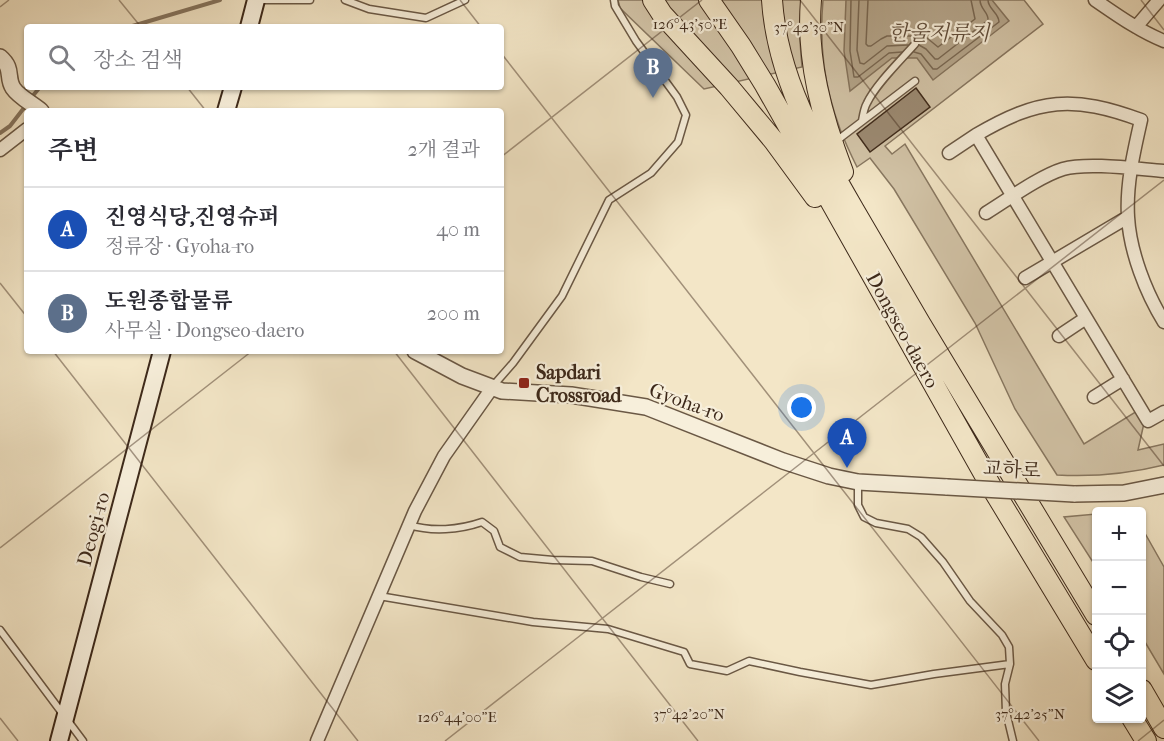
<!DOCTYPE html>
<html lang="ko">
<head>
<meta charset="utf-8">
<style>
	body { margin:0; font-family:"IM FELL French Canon","Noto Serif KR",serif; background:#f2f2f3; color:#2b2b33 }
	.controls { position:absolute; right:18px; bottom:18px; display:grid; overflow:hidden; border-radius:6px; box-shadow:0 2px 4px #0004 }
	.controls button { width:54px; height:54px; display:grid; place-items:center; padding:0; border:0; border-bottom:2px solid #e1e1e2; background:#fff; color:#2b2b33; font:30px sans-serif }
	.you { position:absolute; left:802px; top:408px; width:21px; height:21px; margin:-15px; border:4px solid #fff; border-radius:50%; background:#1a73e8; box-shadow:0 0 0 9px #1a73e833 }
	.badge { display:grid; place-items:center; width:39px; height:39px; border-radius:50%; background:#8f2418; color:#fff; font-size:20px; font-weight:700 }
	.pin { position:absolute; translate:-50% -50px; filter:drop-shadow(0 2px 3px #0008) }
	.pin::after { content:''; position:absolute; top:32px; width:21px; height:18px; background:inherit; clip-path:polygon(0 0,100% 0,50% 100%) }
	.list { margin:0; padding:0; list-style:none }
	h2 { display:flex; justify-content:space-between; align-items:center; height:78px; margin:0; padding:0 24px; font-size:26px }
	h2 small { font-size:20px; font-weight:400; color:#7c7c81 }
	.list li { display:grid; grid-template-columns:39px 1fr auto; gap:18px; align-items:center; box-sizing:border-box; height:84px; padding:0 24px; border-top:2px solid #e1e1e2 }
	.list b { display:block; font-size:22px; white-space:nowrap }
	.list p { margin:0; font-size:20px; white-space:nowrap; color:#7c7c81 }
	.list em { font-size:20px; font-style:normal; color:#7c7c81 }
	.icon { flex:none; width:33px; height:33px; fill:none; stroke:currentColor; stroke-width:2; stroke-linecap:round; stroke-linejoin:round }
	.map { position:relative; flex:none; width:1164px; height:741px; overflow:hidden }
	.search { position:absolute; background:#fff; box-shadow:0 2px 4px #0004; left:24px; top:24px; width:480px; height:66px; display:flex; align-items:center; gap:15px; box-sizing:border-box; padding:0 21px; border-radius:6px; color:#7c7c81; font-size:22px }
	.panel { position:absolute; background:#fff; box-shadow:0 2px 4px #0004; left:24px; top:108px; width:480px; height:246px; border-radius:6px }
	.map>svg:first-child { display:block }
	.green { fill:#d4c6aa; stroke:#887862; stroke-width:1.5 }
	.water { fill:#b5a68c; stroke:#85745e; stroke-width:1.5 }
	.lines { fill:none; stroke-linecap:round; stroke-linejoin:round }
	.shore { stroke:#796853; stroke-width:1.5 }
	.stream { stroke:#85745e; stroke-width:4 }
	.building { fill:#9c8b74; stroke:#3d291a; stroke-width:1.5 }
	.service-casing { stroke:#6a5845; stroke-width:9 }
	.minor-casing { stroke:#6a5845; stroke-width:15 }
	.tertiary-casing { stroke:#6a5845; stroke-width:18 }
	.secondary-casing { stroke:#3d291a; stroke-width:20 }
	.trunk-casing { stroke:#3d291a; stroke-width:22 }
	.service { stroke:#f7efdb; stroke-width:6 }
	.minor { stroke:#f7efdb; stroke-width:12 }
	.tertiary { stroke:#f7efdb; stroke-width:15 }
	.secondary { stroke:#f7efdb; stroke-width:16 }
	.trunk { stroke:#f3e6c7; stroke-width:20 }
	.tertiary-bridge-casing { stroke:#6a5845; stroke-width:18; stroke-linecap:butt }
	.tertiary-bridge { stroke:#f7efdb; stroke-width:15 }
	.ticks { fill:none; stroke:#3d291a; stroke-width:1.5; stroke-opacity:0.45 }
	.poi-dot { fill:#8f2418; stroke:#f7efdb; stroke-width:2 }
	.labels { text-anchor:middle; stroke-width:4.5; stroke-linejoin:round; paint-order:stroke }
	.street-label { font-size:20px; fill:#3d291a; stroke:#f7efdb }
	.poi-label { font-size:20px; font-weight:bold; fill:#3d291a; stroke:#f7efdb; text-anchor:start }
	.water-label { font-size:21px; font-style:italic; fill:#614e3c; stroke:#f7efdb }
	.ticks-label { font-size:15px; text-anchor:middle; fill:#3d291a; stroke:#f7efdb; stroke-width:4.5; stroke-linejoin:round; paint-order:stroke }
</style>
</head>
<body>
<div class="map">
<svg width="1164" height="741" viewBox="0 0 1164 741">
	<rect width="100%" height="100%" fill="#f3e6c7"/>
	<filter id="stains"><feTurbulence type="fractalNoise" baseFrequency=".00333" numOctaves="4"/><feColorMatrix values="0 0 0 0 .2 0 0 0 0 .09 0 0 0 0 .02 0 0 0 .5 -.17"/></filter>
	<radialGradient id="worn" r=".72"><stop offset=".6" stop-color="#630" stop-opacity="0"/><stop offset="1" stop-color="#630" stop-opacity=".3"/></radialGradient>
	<path class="green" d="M618,0H802L799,29L802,67L704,89L620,8Z
		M823,0H1024L1043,24L885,146L892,154L905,144L1084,444L1137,411L1144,423L1138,450L1164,444V465C1128,474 1094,477 1057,475L1015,409L975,323L894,189L870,158L857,167C851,155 845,142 840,129C824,85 819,46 823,0Z
		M1096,514V567L1064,517Z
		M1142,528L1164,567V674L1142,637Z"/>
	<path class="water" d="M846,0H992L1009,21L933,80L917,58H892L850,91L844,51Z"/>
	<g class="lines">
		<path class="shore" d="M851,0L850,51L854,77H858L889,53L902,52
			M859,0L857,50L860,63L864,64L887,46L908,45
			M868,0L866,44L868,46H871L881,39L887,36H916L927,38L938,47L975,19L971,0
			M919,45L926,49L935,59H938L988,20C989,13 980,9 980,0
			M914,52L921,54L933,69H937L999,22C999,13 988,9 988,0"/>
		<path class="stream" d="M129,27L220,0
			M31,98L40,87
			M0,133L10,126L27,104"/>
	</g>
	<path class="building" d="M916,88L930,107L870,152L857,134Z"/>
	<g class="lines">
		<defs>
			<path id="service" d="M256,0H310
				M345,0L369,9L426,18L465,0
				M862,121C863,115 864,108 867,103C876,84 901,60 915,44
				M835,142L915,81
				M492,387L513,363L562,296L609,200L651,173L678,142L686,115L677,97L636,41L615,6L614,0
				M858,482V505L864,517L876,523L908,529L921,537L943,562L970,601L1002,635L1009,647L1010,664L1005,684L1006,712L1013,741
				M409,525C432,532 459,530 482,522L494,531L500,547L520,557L553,560L592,561L641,577L670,584
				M379,596L533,622L608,629L684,652L690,664L727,671L749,661L800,672L871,685L934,674L1010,664
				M0,630L83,741"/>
			<path id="minor" d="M1095,0C1117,15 1139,31 1164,41
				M1136,27L1159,0
				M0,150L27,129
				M949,153L976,135
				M986,213C1007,200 1040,176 1063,169C1088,162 1137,169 1164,171
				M1025,278L1128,217
				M1164,322C1146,293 1130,252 1128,217C1126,184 1134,151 1141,120C1073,95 1039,98 976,135L1148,421L1164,412
				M1059,336L1086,318
				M1094,397L1123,379
				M317,741L415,511L444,456L492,388"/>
			<path id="tertiary" d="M0,57C14,69 6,77 13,88C19,97 33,104 41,111
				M415,351L462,376L502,391L571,395L646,407L783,461L829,476L858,482L947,487
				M1074,494L1124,493L1164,485"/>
			<path id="secondary" d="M249,27L256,0
				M226,111L233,87
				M59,741L162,351"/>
			<path id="trunk" d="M653,0L662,14L729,87L774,141L815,197
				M709,0L741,46L765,85L992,488L1096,660
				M772,0C777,77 816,145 854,210C876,248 898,286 920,323C979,420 1038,517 1096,615
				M811,0C806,60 822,117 843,172
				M1142,690L1164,728
				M1132,718L1146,741"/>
		</defs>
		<use href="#service" class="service-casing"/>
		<use href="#minor" class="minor-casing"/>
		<use href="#tertiary" class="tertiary-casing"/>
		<use href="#secondary" class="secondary-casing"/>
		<use href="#trunk" class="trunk-casing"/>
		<use href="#service" class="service"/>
		<use href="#minor" class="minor"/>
		<use href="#tertiary" class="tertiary"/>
		<use href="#secondary" class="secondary"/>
		<use href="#trunk" class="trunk"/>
		<defs>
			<path id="tertiary-bridge" d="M947,487L1074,494"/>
		</defs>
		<use href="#tertiary-bridge" class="tertiary-bridge-casing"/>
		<use href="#tertiary-bridge" class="tertiary-bridge"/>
	</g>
	<path class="ticks" d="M119,0L141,27M460,0L481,27M800,0L1164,466M1141,0L1164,30M0,7L9,0M501,53L1039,741M187,87L206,111M501,157L702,0M0,283L27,317M53,351L358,741M394,351L698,741M0,548L252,351M0,718L18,741M445,741L1164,180M1138,741L1164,720"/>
	<rect class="poi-dot" x="518" y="377" width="12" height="12" rx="3"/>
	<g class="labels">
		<g class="street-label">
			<text transform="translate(903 330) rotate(61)" y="7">Dongseo-daero</text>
			<text transform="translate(687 402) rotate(20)" y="7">Gyoha-ro</text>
			<text transform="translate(1012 469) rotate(3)" y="7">교하로</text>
			<text transform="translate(93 529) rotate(-75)" y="7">Deogi-ro</text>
		</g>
		<g class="poi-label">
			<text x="536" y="379">Sapdari<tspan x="536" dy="23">Crossroad</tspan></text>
		</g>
		<g class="water-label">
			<text x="939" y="40">한울저류지</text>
		</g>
	</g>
	<g class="ticks-label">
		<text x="690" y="29">126°43'50"E</text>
		<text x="809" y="32">37°42'30"N</text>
		<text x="689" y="719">37°42'20"N</text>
		<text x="1030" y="719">37°42'25"N</text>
		<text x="457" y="722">126°44'00"E</text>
	</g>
	<rect width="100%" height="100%" filter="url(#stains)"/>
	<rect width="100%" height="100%" fill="url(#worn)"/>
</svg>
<div class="controls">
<button>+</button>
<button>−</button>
<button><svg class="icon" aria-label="locate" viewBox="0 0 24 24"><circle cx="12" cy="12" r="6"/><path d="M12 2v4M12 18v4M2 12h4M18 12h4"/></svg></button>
<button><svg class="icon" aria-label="layers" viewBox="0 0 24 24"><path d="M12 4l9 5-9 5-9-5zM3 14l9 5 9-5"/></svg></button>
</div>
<div class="you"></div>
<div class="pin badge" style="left:847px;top:468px;background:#1a4fb4">A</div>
<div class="pin badge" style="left:653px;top:98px;background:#5c6f8a">B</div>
<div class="search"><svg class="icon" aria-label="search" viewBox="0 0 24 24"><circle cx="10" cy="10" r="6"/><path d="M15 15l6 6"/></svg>장소 검색</div>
<section class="panel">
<h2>주변<small>2개 결과</small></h2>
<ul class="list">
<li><span class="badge" style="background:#1a4fb4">A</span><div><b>진영식당,진영슈퍼</b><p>정류장 · Gyoha-ro</p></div><em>40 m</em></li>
<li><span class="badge" style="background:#5c6f8a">B</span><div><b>도원종합물류</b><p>사무실 · Dongseo-daero</p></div><em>200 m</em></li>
</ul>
</section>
</div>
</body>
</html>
